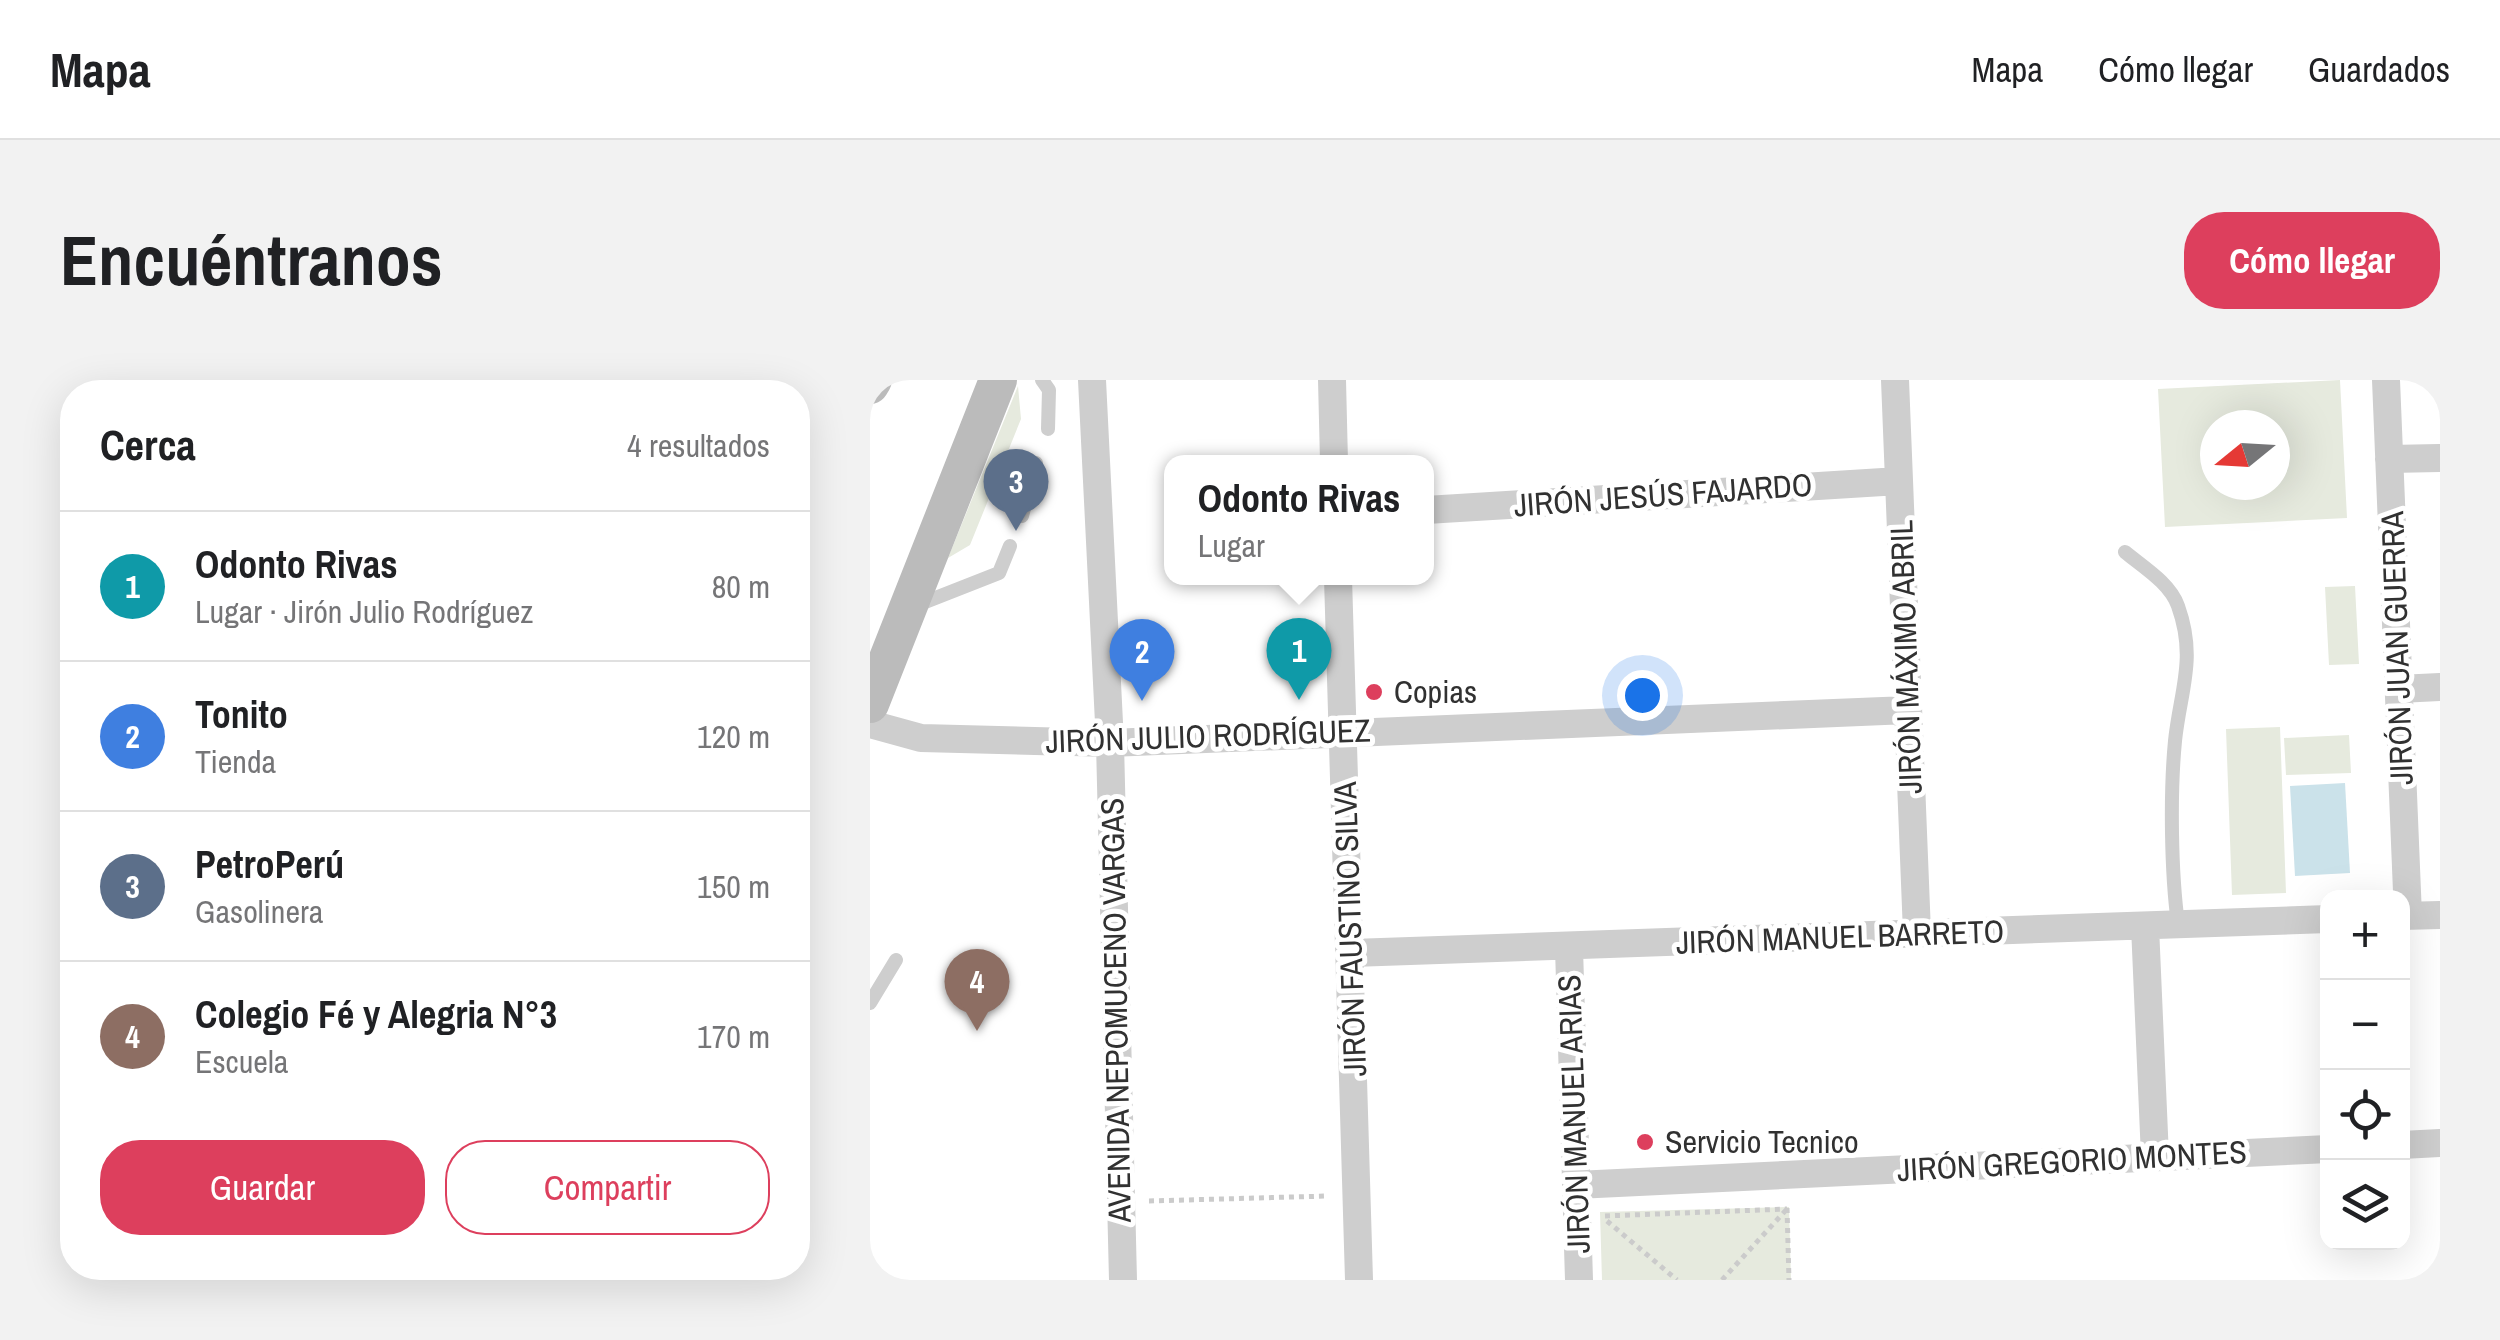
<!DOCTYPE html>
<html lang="es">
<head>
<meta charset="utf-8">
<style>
	body { margin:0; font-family:"Archivo Narrow",sans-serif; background:#f2f2f2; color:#202124 }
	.controls { position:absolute; right:30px; bottom:30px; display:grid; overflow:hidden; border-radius:20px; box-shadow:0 10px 40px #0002 }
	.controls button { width:90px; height:90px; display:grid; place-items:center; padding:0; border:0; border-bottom:2px solid #e0e0e0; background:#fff; color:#202124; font:50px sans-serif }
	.compass { position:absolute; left:1330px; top:30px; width:90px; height:90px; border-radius:50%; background:#fff; box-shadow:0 10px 40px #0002; rotate:252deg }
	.you { position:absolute; left:772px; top:315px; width:35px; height:35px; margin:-25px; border:8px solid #fff; border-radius:50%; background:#1a73e8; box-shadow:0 0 0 15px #1a73e833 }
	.badge { display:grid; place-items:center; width:65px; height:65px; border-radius:50%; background:#dd3f5d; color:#fff; font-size:32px; font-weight:700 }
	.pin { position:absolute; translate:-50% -82px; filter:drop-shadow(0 2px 5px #0008) }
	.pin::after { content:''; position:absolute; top:52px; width:35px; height:30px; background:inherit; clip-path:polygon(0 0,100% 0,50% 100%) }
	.popup { position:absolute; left:294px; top:75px; width:270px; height:130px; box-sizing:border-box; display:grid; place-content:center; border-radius:20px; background:#fff; filter:drop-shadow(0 2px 8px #0005); font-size:32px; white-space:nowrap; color:#757577 }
	.popup b { font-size:38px; color:#202124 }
	.popup::after { content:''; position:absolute; left:50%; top:100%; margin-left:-20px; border:20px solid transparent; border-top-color:#fff }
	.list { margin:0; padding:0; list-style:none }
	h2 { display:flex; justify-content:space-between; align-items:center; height:130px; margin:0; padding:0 40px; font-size:42px }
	h2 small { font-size:32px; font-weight:400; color:#757577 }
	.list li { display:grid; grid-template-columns:65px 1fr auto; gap:30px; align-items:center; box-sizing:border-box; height:150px; padding:0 40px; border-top:2px solid #e0e0e0 }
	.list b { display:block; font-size:38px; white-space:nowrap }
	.list p { margin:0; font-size:32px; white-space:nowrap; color:#757577 }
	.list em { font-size:32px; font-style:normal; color:#757577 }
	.actions { display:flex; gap:20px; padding:30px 40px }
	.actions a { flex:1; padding:22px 0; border:2px solid #dd3f5d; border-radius:40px; text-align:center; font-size:35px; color:#dd3f5d }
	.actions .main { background:#dd3f5d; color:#fff }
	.icon { flex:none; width:55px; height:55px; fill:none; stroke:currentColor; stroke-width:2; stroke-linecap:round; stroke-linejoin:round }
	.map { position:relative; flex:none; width:1570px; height:900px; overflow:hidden; border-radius:40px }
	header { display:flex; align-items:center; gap:60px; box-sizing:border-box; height:140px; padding:0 50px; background:#fff; border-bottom:2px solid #e0e0e0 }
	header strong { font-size:48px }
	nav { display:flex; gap:55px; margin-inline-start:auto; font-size:35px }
	.intro { display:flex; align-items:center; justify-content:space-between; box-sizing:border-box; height:240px; padding:0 60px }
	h1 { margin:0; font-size:70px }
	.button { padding:25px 45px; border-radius:40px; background:#dd3f5d; color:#fff; font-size:35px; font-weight:700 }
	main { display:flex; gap:60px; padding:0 60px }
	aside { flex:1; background:#fff; border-radius:40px; box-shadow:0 10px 40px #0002 }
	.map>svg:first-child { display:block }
	.green { fill:#e6eade; fill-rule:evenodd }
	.water { fill:#cbe2ea }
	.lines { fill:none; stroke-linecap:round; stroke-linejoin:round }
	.path { stroke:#cbcbcb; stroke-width:5; stroke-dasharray:5 5; stroke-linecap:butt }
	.service { stroke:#cecece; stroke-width:14 }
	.minor { stroke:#cecece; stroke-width:28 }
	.secondary { stroke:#bbb; stroke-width:38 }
	.poi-dot { fill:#dd3f5d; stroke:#fff; stroke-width:4 }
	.labels { text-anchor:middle; stroke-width:10; stroke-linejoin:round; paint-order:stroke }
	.street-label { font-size:32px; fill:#313131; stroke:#fff }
	.poi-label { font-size:32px; fill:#313131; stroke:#fff; text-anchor:start }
</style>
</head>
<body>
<header>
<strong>Mapa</strong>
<nav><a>Mapa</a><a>Cómo llegar</a><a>Guardados</a></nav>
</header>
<div class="intro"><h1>Encuéntranos</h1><a class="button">Cómo llegar</a></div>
<main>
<aside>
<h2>Cerca<small>4 resultados</small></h2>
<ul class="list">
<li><span class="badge" style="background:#0f9aa8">1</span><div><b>Odonto Rivas</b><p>Lugar · Jirón Julio Rodríguez</p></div><em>80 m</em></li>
<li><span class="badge" style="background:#3f7fe0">2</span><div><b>Tonito</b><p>Tienda</p></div><em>120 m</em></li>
<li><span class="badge" style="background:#5c6f8a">3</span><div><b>PetroPerú</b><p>Gasolinera</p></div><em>150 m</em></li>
<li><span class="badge" style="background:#8d6e63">4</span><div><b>Colegio Fé y Alegria N°3</b><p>Escuela</p></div><em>170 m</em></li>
</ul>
<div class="actions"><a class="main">Guardar</a><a>Compartir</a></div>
</aside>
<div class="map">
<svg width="1570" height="900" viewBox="0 0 1570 900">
	<rect width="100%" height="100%" fill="#fff"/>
	<path class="green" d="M1470,0L1477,138L1295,147L1288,9ZM1405,45V105H1345V45Z
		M148,6L151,39L100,165L78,178Z
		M1485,206L1489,284L1459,285L1455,207Z
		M1410,347L1416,513L1362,515L1356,349Z
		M1479,355L1481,393L1416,395L1414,358Z
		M919,827L921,900H732L730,832Z"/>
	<path class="water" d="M1475,403L1480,493L1425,496L1420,406Z"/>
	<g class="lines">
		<path class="path" d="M279,821L458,816
			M917,828L919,900
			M735,836L917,829
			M737,841L807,900
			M852,900L917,829"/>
		<path class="service" d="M172,0L179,10L178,49
			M152,136L166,83
			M1255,172C1273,187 1300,203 1308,226C1327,279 1310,311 1305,361C1300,413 1301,492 1308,544
			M45,226L129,193L140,166
			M0,623L26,580"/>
		<path class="minor" d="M222,0L240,363L253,900
			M462,0L464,82
			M1025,0L1047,553
			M1516,0L1538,536
			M1519,79L1570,78
			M556,130L1029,101
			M468,198L489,900
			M1529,309L1570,307
			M0,344L51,358L240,363L1038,330
			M1532,536L1570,535
			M1275,546L1285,777
			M699,568L709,900
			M482,573L1458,539
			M1532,765L1570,763
			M706,805L1458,769"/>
		<path class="secondary" d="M0,5L3,0
			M0,324L128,0"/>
	</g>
	<g class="poi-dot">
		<circle cx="504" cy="312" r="10"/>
		<circle cx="775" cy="762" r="10"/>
	</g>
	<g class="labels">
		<g class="street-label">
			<text transform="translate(793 115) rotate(-4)" y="11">JIRÓN JESÚS FAJARDO</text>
			<text transform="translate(1527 268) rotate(-92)" y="11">JIRÓN JUAN GUERRA</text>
			<text transform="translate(1036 277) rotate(-92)" y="11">JIRÓN MÁXIMO ABRIL</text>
			<text transform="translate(338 356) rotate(-2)" y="11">JIRÓN JULIO RODRÍGUEZ</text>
			<text transform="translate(480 549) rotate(-92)" y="11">JIRÓN FAUSTINO SILVA</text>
			<text transform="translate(970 557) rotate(-2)" y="11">JIRÓN MANUEL BARRETO</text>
			<text transform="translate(246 630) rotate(-91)" y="11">AVENIDA NEPOMUCENO VARGAS</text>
			<text transform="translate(704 734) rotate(-92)" y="11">JIRÓN MANUEL ARIAS</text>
			<text transform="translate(1202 781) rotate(-3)" y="11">JIRÓN GREGORIO MONTES</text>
		</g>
		<g class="poi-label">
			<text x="524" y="323">Copias</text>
			<text x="795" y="773">Servicio Tecnico</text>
		</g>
	</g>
</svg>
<div class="controls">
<button>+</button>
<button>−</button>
<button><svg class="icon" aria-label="locate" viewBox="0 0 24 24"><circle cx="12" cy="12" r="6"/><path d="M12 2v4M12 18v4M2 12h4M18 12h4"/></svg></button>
<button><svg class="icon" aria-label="layers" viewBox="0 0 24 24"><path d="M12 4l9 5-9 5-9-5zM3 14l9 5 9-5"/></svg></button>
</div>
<svg class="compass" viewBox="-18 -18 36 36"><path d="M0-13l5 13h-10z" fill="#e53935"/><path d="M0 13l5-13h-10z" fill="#757577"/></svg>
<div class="you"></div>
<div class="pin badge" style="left:429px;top:320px;background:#0f9aa8">1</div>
<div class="popup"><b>Odonto Rivas</b>Lugar</div>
<div class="pin badge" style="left:272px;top:321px;background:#3f7fe0">2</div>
<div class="pin badge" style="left:146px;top:151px;background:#5c6f8a">3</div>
<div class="pin badge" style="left:107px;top:651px;background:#8d6e63">4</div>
</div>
</main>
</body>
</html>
